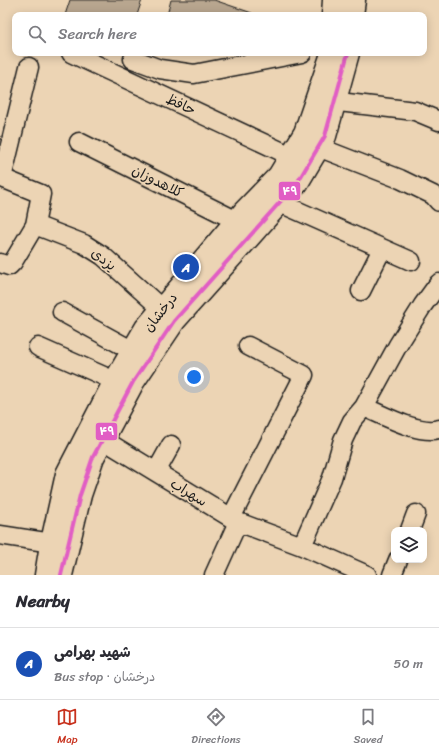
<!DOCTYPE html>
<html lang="en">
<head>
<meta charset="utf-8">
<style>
	body { margin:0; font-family:Sriracha,"Playpen Sans Arabic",sans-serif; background:#f7f7f7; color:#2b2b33 }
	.controls { position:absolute; right:12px; bottom:12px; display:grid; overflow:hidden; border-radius:8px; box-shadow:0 2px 10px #0003 }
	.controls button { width:36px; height:36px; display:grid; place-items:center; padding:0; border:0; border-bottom:1px solid #e1e1e2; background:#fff; color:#2b2b33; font:20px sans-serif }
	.you { position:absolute; left:194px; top:377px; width:14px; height:14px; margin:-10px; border:3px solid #fff; border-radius:50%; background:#1a73e8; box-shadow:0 0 0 6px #1a73e833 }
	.badge { display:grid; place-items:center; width:26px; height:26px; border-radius:50%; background:#c8321e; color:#fff; font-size:13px; font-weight:700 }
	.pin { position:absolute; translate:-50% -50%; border:2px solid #fff; box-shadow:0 1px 4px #0006 }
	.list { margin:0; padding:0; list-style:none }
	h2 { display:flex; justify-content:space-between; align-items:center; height:52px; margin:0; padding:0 16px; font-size:17px }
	h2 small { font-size:13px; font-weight:400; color:#7c7c81 }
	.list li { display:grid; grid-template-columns:26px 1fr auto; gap:12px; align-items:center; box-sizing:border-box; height:72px; padding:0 16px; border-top:1px solid #e1e1e2 }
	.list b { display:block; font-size:15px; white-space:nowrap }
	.list p { margin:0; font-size:13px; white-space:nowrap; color:#7c7c81 }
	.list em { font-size:13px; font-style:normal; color:#7c7c81 }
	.icon { flex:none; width:22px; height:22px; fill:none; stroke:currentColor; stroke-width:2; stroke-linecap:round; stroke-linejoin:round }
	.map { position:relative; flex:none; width:439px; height:575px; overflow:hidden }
	.search { position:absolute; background:#fff; box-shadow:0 2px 10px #0003; left:12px; right:12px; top:12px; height:44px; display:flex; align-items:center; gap:10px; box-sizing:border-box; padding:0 14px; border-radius:8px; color:#7c7c81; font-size:15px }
	.sheet { height:124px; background:#fff }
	nav { display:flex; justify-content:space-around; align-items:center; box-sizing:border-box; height:56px; border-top:1px solid #e1e1e2; background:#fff; font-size:11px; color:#7c7c81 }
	nav a { display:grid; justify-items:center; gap:2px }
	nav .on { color:#c8321e }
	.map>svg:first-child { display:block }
	.building { fill:#b8a68f; stroke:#1c1c1c }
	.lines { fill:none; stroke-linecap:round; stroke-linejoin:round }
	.street-casing { stroke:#1c1c1c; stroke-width:21 }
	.secondary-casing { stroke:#1c1c1c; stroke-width:25 }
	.street { stroke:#ecd4b4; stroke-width:18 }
	.secondary { stroke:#ecd4b4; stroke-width:22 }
	.bus-1-casing { stroke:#ecd4b4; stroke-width:7 }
	.bus-1 { stroke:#e15dc4; stroke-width:4 }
	.labels { text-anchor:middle; stroke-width:3; stroke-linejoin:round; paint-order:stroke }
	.street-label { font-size:14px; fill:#1c1c1c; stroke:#ecd4b4 }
	.line-badge { stroke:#ecd4b4; stroke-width:1.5 }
	.badge-label { font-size:11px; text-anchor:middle; font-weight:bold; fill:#fff }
</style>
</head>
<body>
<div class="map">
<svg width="439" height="575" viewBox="0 0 439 575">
	<rect width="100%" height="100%" fill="#ecd4b4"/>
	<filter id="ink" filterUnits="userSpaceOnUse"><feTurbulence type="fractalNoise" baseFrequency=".025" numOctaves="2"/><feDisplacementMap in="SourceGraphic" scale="8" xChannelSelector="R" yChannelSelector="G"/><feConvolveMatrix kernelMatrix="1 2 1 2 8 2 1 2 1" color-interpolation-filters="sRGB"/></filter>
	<g filter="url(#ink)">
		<path class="building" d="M70,0H142L137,15H65Z
			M171,0H214L252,13L251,15H167Z"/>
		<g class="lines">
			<defs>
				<path id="street" d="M71,53L291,156
					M133,59L160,69L194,74L302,53
					M322,100L415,111L439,121
					M79,142L237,221
					M318,147L400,179L433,195L439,202
					M280,203L411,261
					M35,225L84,244L103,256L162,309
					M0,263L9,266L13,262L35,225L41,194L2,178L29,67
					M361,291L382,249
					M62,312L133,351
					M38,347L115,381
					M364,407C383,415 419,435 439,429
					M91,434L102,439L238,522L302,546L367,575
					M156,472L171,445
					M231,518L304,375L248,346
					M410,530L416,514
					M0,535L52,543
					M302,546L332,478L343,440L352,421L364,407L398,345L423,305L439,283
					M214,575L238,522
					M392,575L398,560"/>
				<path id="secondary" d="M333,15L334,0
					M352,15L354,0
					M46,575L50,551L67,474L115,381L146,328L244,212L279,176L305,133L331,57V53
					M61,575L80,495L93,457L133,382L174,321L297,183L325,136L348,53"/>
			</defs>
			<use href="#street" class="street-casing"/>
			<use href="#secondary" class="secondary-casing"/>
			<use href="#street" class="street"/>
			<use href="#secondary" class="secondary"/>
			<defs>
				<path id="bus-1" d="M61,575L80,495L93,457L133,382L174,321L297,183L325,136L348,53"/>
			</defs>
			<use href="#bus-1" class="bus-1-casing"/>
			<use href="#bus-1" class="bus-1"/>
		</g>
	</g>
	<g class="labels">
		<g class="street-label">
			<text transform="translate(181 104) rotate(25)" y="5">حافظ</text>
			<text transform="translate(158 181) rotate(27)" y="5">کلاهدوزان</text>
			<text transform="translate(104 259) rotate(38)" y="5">یزدی</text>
			<text transform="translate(160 312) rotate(-52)" y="5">درخشان</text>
			<text transform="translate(189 492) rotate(31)" y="5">سهراب</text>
		</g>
	</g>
	<g class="line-badge">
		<rect x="278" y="181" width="23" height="20" rx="4" fill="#e15dc4"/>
		<rect x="95" y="422" width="23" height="19" rx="4" fill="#e15dc4"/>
	</g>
	<g class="badge-label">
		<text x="290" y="195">۴۹</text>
		<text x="107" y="435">۴۹</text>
	</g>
</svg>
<div class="controls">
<button><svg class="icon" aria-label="layers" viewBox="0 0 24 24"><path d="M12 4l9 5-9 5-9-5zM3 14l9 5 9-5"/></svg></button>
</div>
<div class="you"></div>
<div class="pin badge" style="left:186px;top:267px;background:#1a4fb4">A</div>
<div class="search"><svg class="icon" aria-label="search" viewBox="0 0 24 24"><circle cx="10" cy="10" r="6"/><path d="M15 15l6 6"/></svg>Search here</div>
</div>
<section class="sheet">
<h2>Nearby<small></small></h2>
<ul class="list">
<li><span class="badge" style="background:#1a4fb4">A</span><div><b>شهید بهرامی</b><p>Bus stop · درخشان</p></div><em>50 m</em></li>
</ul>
</section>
<nav>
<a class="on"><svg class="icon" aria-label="map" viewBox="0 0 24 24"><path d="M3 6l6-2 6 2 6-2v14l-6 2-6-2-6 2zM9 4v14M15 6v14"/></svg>Map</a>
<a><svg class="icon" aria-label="directions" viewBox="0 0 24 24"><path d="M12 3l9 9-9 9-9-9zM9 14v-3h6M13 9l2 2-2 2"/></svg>Directions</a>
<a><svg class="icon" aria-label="saved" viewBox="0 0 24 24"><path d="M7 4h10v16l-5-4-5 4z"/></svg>Saved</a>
</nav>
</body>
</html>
